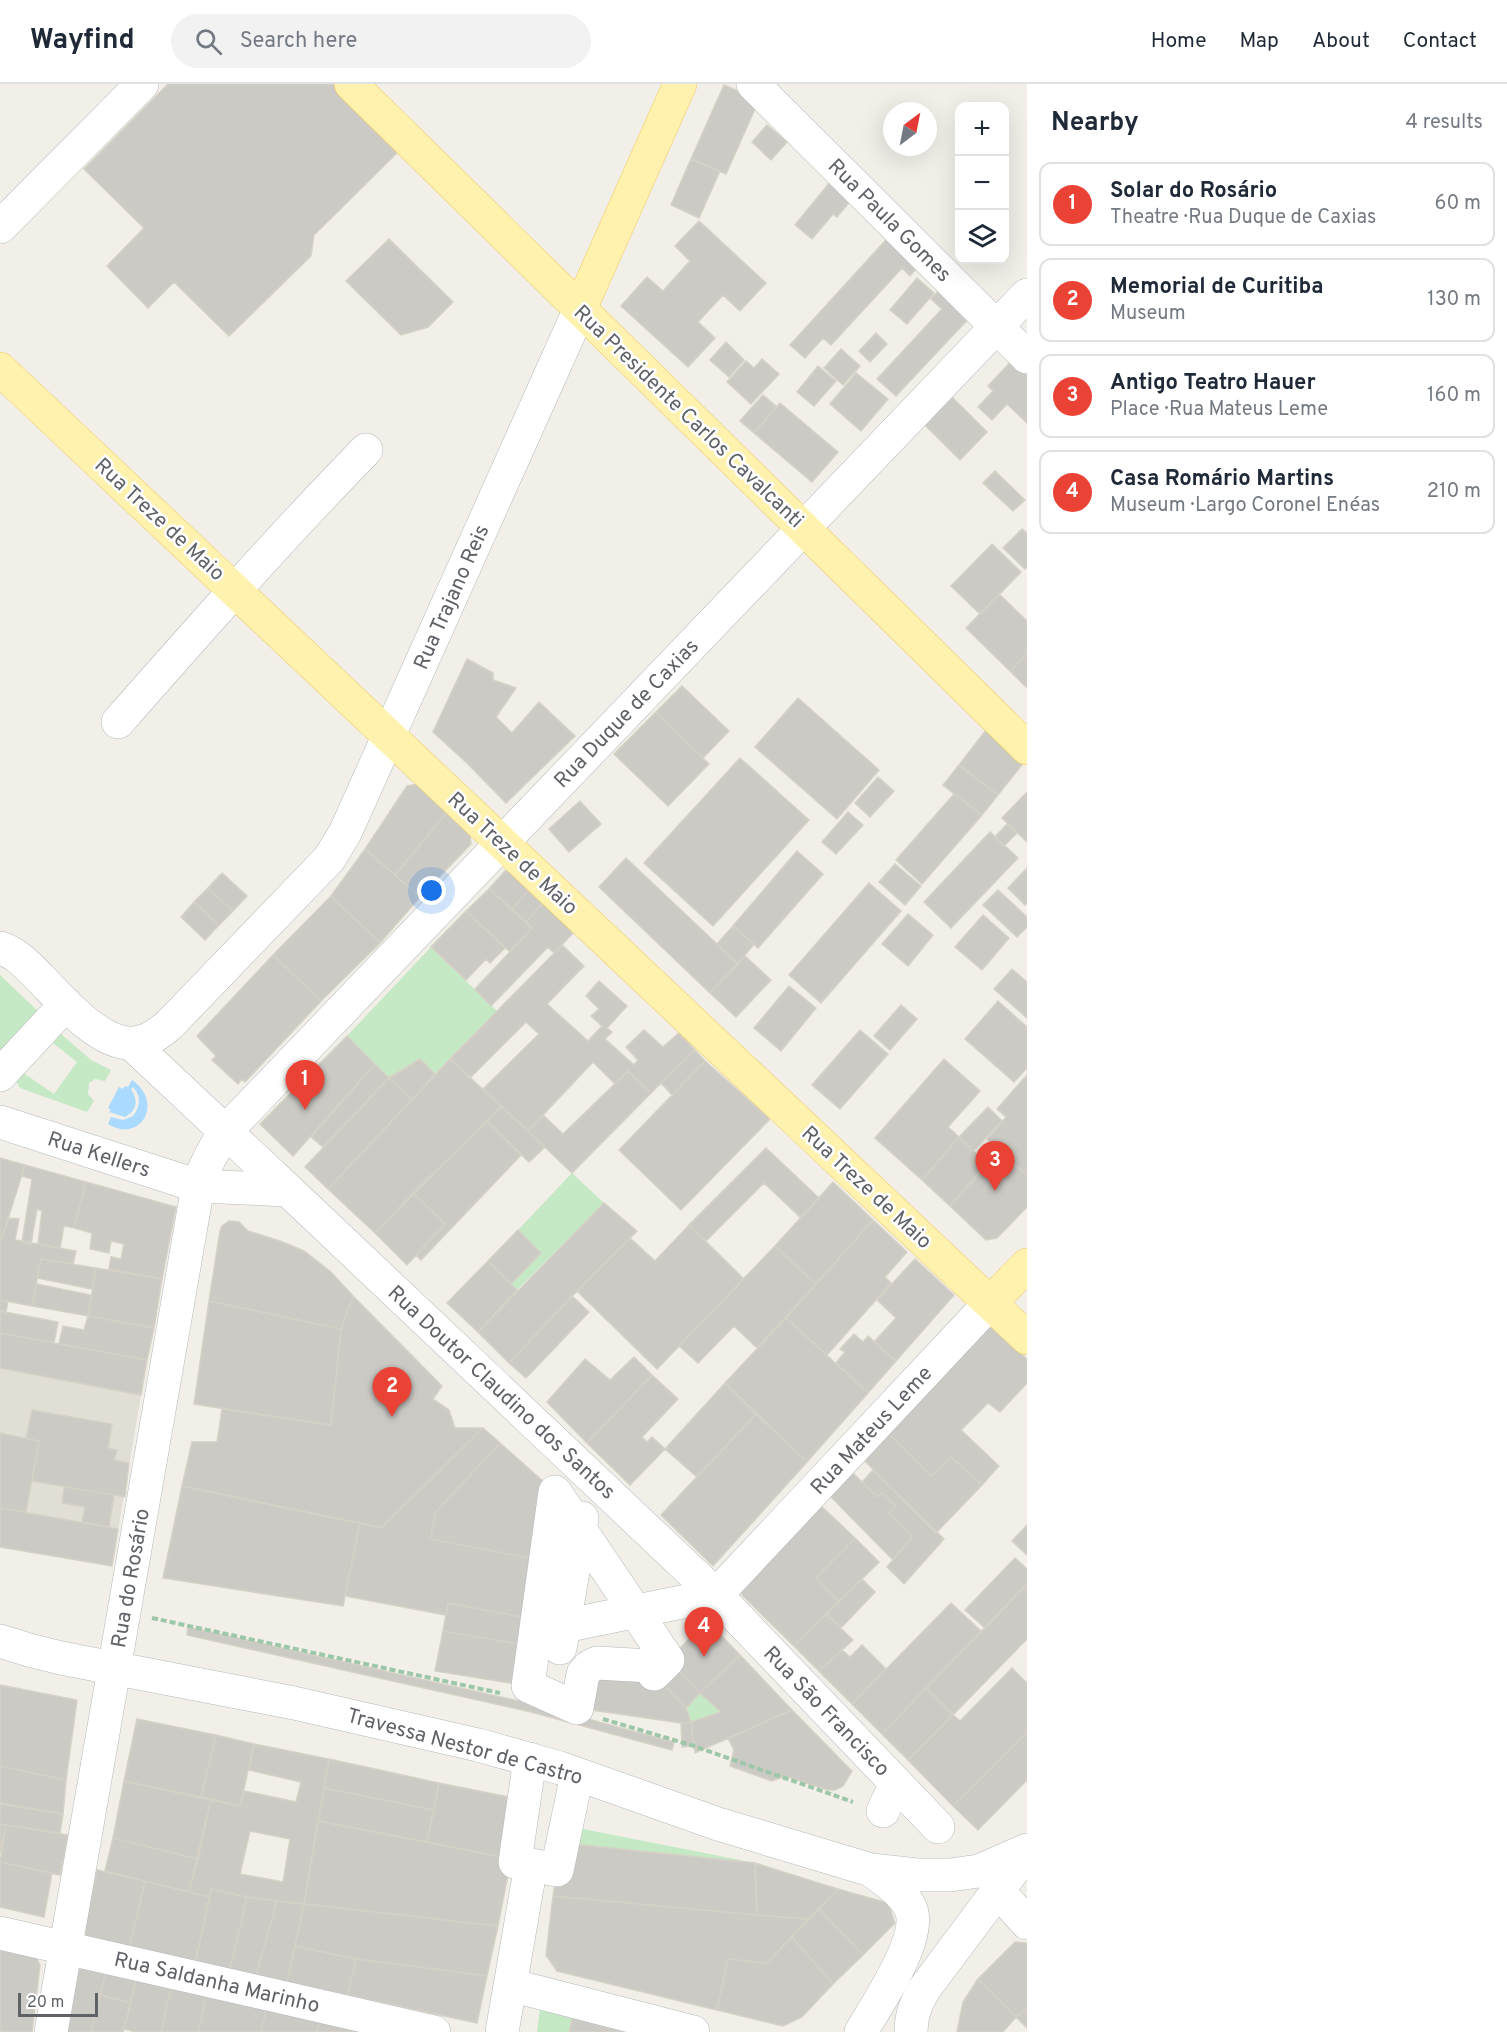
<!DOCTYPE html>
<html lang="en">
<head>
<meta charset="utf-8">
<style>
	body { margin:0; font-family:Overpass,sans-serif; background:#f2f2f3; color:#1f2937 }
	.controls { position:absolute; right:18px; top:18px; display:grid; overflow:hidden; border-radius:12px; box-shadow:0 6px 24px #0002 }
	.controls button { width:54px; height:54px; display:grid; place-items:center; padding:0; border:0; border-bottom:2px solid #e0e1e3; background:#fff; color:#1f2937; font:30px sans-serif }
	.compass { position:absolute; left:883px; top:18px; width:54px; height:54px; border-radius:50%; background:#fff; box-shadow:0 6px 24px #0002; rotate:32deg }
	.scale { position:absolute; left:18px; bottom:15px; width:80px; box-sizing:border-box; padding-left:6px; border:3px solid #5f6368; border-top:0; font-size:16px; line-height:21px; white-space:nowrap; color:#5f6368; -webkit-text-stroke:4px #fff; paint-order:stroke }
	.you { position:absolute; left:432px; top:807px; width:21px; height:21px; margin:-15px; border:4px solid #fff; border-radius:50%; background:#1a73e8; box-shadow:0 0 0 9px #1a73e833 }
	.badge { display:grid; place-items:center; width:39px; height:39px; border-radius:50%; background:#ea4335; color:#fff; font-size:20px; font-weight:700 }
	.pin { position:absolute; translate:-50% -50px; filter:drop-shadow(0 2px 3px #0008) }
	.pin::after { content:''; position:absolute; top:32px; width:21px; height:18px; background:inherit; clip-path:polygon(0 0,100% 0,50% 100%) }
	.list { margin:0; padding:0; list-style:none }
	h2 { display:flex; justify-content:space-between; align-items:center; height:78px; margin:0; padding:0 24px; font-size:26px }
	h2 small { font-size:20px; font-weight:400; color:#747a83 }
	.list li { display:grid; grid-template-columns:39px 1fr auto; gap:18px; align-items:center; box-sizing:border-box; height:84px; margin:0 12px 12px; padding:0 12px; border:2px solid #e0e1e3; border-radius:12px }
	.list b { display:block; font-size:22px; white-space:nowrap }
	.list p { margin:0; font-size:20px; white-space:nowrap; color:#747a83 }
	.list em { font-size:20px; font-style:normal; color:#747a83 }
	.icon { flex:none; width:33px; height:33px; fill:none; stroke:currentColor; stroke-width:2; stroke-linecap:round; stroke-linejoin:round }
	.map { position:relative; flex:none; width:1027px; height:1948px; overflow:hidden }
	header { display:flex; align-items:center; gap:36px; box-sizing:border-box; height:84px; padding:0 30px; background:#fff; border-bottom:2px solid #e0e1e3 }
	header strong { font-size:28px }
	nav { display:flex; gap:33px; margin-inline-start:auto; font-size:21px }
	.search { width:420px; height:54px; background:#f2f2f3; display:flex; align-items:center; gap:15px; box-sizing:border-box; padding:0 21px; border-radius:33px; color:#747a83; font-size:22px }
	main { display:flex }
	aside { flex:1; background:#fff }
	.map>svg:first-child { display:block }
	.education { fill:#e1ded6 }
	.green { fill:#c5e8c5 }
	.water { fill:#aadaff }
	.building { fill:#cccac5; stroke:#d6d1c6; stroke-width:1.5; fill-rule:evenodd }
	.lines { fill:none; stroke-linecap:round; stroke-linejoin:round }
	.minor-casing { stroke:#b5b8bc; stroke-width:34 }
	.major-casing { stroke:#f2c960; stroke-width:34 }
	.path { stroke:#9cc7a9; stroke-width:4; stroke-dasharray:6 3; stroke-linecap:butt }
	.minor { stroke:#fff; stroke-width:33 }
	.major { stroke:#fff2af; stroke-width:33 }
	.labels { text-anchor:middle; stroke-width:5; stroke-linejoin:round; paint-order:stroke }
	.street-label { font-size:21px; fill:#5f6368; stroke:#fff }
</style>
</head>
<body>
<header>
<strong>Wayfind</strong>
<div class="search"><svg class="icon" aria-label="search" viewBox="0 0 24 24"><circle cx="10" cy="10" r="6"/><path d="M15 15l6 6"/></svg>Search here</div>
<nav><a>Home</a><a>Map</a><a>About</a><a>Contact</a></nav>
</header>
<main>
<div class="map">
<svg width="1027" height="1948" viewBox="0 0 1027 1948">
	<rect width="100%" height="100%" fill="#f1efe8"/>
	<path class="education" d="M0,1249L147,1276L112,1482L0,1463Z"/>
	<path class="green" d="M431,863L497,927L435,990L420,975L389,994L347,952Z
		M0,891L43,932L0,978Z
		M61,950L91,976L111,986L105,997L95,995L89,999L88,1010L94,1017L87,1028L20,1004L16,997L22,988L54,1010L77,978L53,959L55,952Z
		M572,1089L604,1119L517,1206L511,1200L540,1169L518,1146Z
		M700,1609L721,1628L691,1638L686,1624Z
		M578,1744L755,1779L562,1759Z
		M541,1916L575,1924L569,1948H537Z"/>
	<path class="water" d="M132,996C165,1019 140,1060 108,1040L111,1033L123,1036L133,1032C140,1023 142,1013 133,1003L131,1005C138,1016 138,1026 125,1033L109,1028L111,1026L108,1024L119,1003L123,1005L125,1002L128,1003Z"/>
	<path class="building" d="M168,0H341L404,62L314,151L311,172L229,252L174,198L148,224L107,182L144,144L84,85Z
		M724,1L759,16L726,90L691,75Z
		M767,41L787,58L771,76L752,58Z
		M691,75L720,87L699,134L671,121Z
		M831,97L852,115L837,133L833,130L812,155L795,141Z
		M699,137L766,199L740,227L723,211L698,238L715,254L688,283L621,222L647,193L663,207L690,177L675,162Z
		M894,147L925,175L910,192L902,184L831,261L823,254L805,274L790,261Z
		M389,155L453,218L428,243L401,251L346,197Z
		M917,194L934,209L907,240L890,226Z
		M944,201L972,231L896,312L877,295L942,225L931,215Z
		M876,249L887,260L870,278L859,267Z
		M726,258L744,276L729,293L710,276Z
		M841,265L860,282L843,301L824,284Z
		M1016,272L1027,283V339L1007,320L992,336L978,323L993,307L988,302Z
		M762,275L779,290L751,320L727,298L746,277L754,284Z
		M818,282L836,297L814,322L797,308Z
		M856,289L888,315L861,347L830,320Z
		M763,311L777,323L754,349L740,337Z
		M952,313L987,348L960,376L925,341Z
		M780,319L838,368L812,398L754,349Z
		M995,387L1025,416L1013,427L983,399Z
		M1022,445L1027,449V483L1025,485L1003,464Z
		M992,460L1021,488L980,530L951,502Z
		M999,510L1027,537V570L1010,587L966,544Z
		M1027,570V604L1010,587Z
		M467,575L493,589V596L516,604L496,633L512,649L539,618L575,652L506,719L467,679L433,648Z
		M682,602L729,647L703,674L656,628Z
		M798,614L879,686L837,735L755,663Z
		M656,628L709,680L668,722L614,670Z
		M986,646L1025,677L998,711L959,681Z
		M740,674L809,736L713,842L644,779Z
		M959,681L998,711L982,731L943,701Z
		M878,693L894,707L870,733L855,719Z
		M419,700L448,727L395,791L365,765L407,702Z
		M1027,708V758L1002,734Z
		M954,710L982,731L922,800L896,776Z
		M580,717L601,740L569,768L549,745Z
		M448,727L470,748L471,760L420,813L395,791Z
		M848,728L863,741L836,770L822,758Z
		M1007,740L1017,749L1004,762L995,753Z
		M990,748L1018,774L951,844L924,818Z
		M365,765L420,813L380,859L331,812Z
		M797,767L823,790L758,864L733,842Z
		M626,774L738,880L710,909L599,803Z
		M895,780L921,802L905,821L879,798Z
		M1027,784V819L1025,821L1008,804Z
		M505,787H516L533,801L512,825L489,805Z
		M222,789L247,812L233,827L208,804Z
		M869,799L901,827L821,919L789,891Z
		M533,801L547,814L526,838L512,825Z
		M208,804L233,827L219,841L194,818Z
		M489,805L532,844L510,868L466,827Z
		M998,806L1027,833V843L1017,853L983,821Z
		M331,812L380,859L321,917L273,871Z
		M547,814L578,844L554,869L548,863L491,922L475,905L532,844L526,838Z
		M194,818L219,841L205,856L181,833Z
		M466,827L505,864L490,879L486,875L466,896L431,863Z
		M908,830L933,851L908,882L882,860Z
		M983,831L1009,854L982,886L955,863Z
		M733,842L754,860L738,880L717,860Z
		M562,861L584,882L547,920L588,957L602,942L591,932L599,925L586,912L599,897L627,922L607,944L612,948L605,955L634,981L638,976L626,963L644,946L663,963L679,949L695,966L651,1009L628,987L615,1000L593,978L528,1047L483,1005L539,950L526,938L470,994L450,975Z
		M273,871L321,917L245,998L242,995L238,1000L212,976L216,972L197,952Z
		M745,872L771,896L736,933L710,909Z
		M1012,885L1027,898V934L994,905Z
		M789,902L816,924L781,967L754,944Z
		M998,917L1027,943V984L1014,998L965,955Z
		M901,921L917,935L890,966L874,952Z
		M860,946L888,970L840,1025L812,1001Z
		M347,952L375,980L293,1072L260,1040Z
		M695,966L705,977L672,1011L661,999Z
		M420,975L435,990L412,1016L389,994Z
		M450,975L501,1022L375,1149L328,1105Z
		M944,975L980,1007L948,1043L959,1053L922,1096L875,1054Z
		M705,977L770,1035L681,1126L619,1066Z
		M375,980L389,994L323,1063L311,1053Z
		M628,987L651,1009L572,1089L528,1047L543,1031L563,1050Z
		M1027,991V1091L987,1055L1006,1033L997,1025Z
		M389,994L412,1016L328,1105L305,1083Z
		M501,1022L545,1063L529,1078L487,1037Z
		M988,1023L1002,1037L973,1067L959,1053Z
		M487,1037L521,1071L421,1176L416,1171L445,1140L413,1109Z
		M959,1053L987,1080L950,1122L922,1096Z
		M766,1064L819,1114L801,1134L764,1099L706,1157L689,1141Z
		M999,1067L1027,1091V1123L997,1154L986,1156L950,1122Z
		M0,1074L25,1081L0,1160Z
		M25,1081L86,1098L74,1144L64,1142L60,1164L38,1160L42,1127L37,1125L31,1160L22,1158L32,1095L22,1092Z
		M86,1098L176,1123L162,1195L109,1185L111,1173L121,1175L124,1160L111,1157L109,1169L90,1165L92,1149L74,1144Z
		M833,1098L873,1136L816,1200L775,1162Z
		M413,1109L445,1140L407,1181L375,1149Z
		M604,1119L637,1147L577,1207L509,1279L478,1248Z
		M8,1134L19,1135L15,1156L76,1167L73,1180L41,1175L32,1222L0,1216V1160Z
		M873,1136L907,1168L885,1193L891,1199L827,1271L786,1234Z
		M229,1137L239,1138L248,1147L280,1157L304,1167L331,1188L353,1212L341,1245L209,1217L220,1147L222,1142Z
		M689,1141L744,1195L657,1285L577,1207L630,1154L655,1177Z
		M518,1146L541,1169L511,1200L488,1177Z
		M775,1162L816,1200L757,1264L734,1242L698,1279L679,1262Z
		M41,1175L96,1184L92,1205L37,1194Z
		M915,1175L954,1211L896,1277L874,1258L896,1234L877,1216Z
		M488,1177L517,1206L478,1248L447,1219Z
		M96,1184L162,1195L154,1244L88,1232Z
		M36,1200L91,1211L88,1232L32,1222Z
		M353,1212L442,1302L433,1315L449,1326L455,1344H483L381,1444L182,1402L192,1358H217L222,1325L331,1341L341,1245Z
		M572,1212L589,1228L526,1294L509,1279Z
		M0,1216L8,1217L6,1228L0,1227Z
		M209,1217L341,1245L331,1341L194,1320Z
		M0,1227L58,1238L54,1259L0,1249Z
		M88,1232L154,1244L147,1276L59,1260L63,1242L84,1246Z
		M786,1234L868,1309L807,1378L725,1299Z
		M990,1242L1027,1275V1299L1000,1328L988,1319L961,1346L999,1382L982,1401L951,1373L931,1392L889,1350Z
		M0,1249L147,1276L141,1311L0,1284Z
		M854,1250L863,1258L868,1252L896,1277L868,1309L836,1279L845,1268L840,1265Z
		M634,1273L652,1291L587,1359L547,1318L585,1275L610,1296Z
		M652,1291L678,1315L642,1353L647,1358L652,1353L665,1365L630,1401L587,1359Z
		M725,1299L756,1330L697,1393L665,1365Z
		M32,1326L112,1340L108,1364L117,1366L114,1376L129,1379L125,1413L32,1397L39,1357L26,1354Z
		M756,1330L807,1378L713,1482L661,1431Z
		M483,1344L500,1359L436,1428L430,1455L546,1477L537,1536L448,1519L446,1531L345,1512L360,1439L381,1444Z
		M0,1349L39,1357L26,1428L0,1424Z
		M889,1350L931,1392L951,1373L982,1401L936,1449L864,1376Z
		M500,1359L555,1408L546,1477L430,1455L436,1428Z
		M873,1386L944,1455L904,1500L887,1483L913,1452L889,1430L896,1422L882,1409L877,1413L862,1398Z
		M852,1388L877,1413L882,1409L896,1422L889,1430L913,1452L893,1476L830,1412Z
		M182,1402L360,1439L343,1522L163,1494Z
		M64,1403L114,1411L109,1443L82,1438L85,1423L62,1419Z
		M820,1421L855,1454L816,1494L839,1518L794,1562L742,1511L741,1502Z
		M0,1424L118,1445L112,1482L0,1463Z
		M1027,1441V1471L1012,1457Z
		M855,1454L879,1478L839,1518L816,1494Z
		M1015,1474L1027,1485V1500L985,1544L965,1526Z
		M862,1495L875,1508L841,1544L826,1530Z
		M1027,1500V1555L953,1631L926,1604Z
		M448,1519L537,1536L534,1563L443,1547Z
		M951,1519L981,1547L882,1650L852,1620Z
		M826,1530L853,1556L819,1587L794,1562Z
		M707,1537L740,1571L700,1609L668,1576Z
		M188,1543L532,1620L674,1658L672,1666L531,1628L187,1551Z
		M443,1547L534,1563L528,1602L435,1587Z
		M862,1561L886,1585L852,1620L819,1587L842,1566L850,1573Z
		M740,1571L792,1626L695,1669L691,1638L721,1628L700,1609Z
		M668,1576L700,1609L686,1624L654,1590Z
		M597,1579L654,1590L686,1624L691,1638L681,1639L577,1624Z
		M1012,1584L1027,1599V1648L953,1722L908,1676L953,1631L960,1637Z
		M0,1601L77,1616L66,1696L0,1682Z
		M926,1604L953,1631L908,1676L882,1650Z
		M792,1626L852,1687L843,1702L835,1706H828L785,1692L772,1697L730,1682L734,1666L728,1654Z
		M137,1635L216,1651L201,1714L124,1697Z
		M691,1638L694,1662L682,1663L681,1639Z
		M1027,1648V1696L978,1746L953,1722Z
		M216,1651L254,1660L240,1722L201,1714Z
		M254,1660L329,1675L304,1820L247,1813L211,1805L210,1813L189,1808L211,1715L240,1722L244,1707L296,1718L301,1698L249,1686ZM250,1747L290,1755L283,1798L240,1790Z
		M329,1675L439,1699L434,1726L324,1704Z
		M0,1682L66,1696L63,1730L0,1719Z
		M124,1697L211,1715L198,1775L113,1754Z
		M439,1699L523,1716L511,1775L427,1758Z
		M324,1704L434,1726L427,1758L318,1737Z
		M0,1720L63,1730L60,1749L0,1740Z
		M318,1737L511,1775L498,1842L304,1820Z
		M0,1740L6,1741L0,1769Z
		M6,1741L68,1751L60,1791L0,1778Z
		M113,1754L198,1775L189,1808L105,1787Z
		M562,1759L755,1779L757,1831L553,1812Z
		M0,1778L52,1789L44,1833L0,1823Z
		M755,1779L838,1805L808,1835L757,1831Z
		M97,1786L145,1797L129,1865L87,1853L84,1847Z
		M145,1797L210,1813L195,1879L129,1865Z
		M211,1805L247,1813L230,1886L195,1879Z
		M838,1805L888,1819L895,1839L863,1871L819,1825Z
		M553,1812L757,1831L808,1835L767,1879L728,1875L717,1926L557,1887L546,1871Z
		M247,1813L277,1817L256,1892L230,1886Z
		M277,1817L304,1820L287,1898L256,1892Z
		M304,1820L498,1842L487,1892L356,1875L295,1862Z
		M819,1825L863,1871L833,1900L792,1853Z
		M792,1853L833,1900L802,1933L783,1942L717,1926L728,1875L767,1879Z
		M0,1856L31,1863L40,1881L32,1948H0Z
		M1015,1858L1027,1859V1923L1016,1933L978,1895Z
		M295,1862L356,1875L348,1911L287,1898Z
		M356,1875L487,1892L477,1939L348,1911Z
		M91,1876L108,1879L91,1948H66L77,1888Z
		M108,1879L138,1887L131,1919L100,1911Z
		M138,1887L173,1896L161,1948H136L124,1945Z
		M978,1895L1016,1933L1003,1948H957L963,1918Z
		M173,1896L208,1904L198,1948H161Z
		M208,1904L268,1918L261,1948H198Z
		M100,1911L131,1919L123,1948H91Z
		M268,1918L321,1931L317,1948H261Z
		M1027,1923V1944L1016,1933Z
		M575,1924L669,1948H569Z
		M321,1931L359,1940L357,1948H317Z"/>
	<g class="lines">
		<defs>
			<path id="minor" d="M753,0L1027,273
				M0,143L142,0
				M118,638C199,546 280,454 366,366
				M0,864C17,869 28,882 40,894C62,916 100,962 134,959C148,958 160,949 170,940L329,775L345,749L580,225
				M132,960L288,1106L716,1511L938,1743
				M0,991L66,920
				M0,1038L198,1102L288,1106
				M555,1408L668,1576L654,1590L651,1582L597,1579L589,1583L583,1590L577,1624L528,1602Z
				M716,1511L990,1219
				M564,1542L716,1511
				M0,1557L29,1566L61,1574L294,1619L478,1661L560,1684L718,1740L871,1786L917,1791H950L979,1787L1027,1766
				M560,1564L582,1434
				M530,1675L515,1778L557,1786L577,1691
				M883,1727L896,1700
				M998,1807L1027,1839
				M0,1849L434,1948
				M510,1901L693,1948
				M51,1948L198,1102C205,1081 213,1065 226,1047L1027,211
				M502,1948L531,1781
				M861,1948C876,1921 927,1850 909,1821C900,1806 885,1797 871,1786
				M911,1948C911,1931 916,1919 925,1904L1026,1769"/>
			<path id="major" d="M351,0L1027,664
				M580,225L680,0
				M0,285L1027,1254
				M990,1219L1027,1181"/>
		</defs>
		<use href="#minor" class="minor-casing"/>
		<use href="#major" class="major-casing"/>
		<path class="path" d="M152,1534L500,1609
			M603,1635L694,1662L853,1718"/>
		<use href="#minor" class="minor"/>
		<use href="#major" class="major"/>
	</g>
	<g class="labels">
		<g class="street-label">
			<text transform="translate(890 136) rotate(45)" y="7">Rua Paula Gomes</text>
			<text transform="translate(689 332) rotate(44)" y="7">Rua Presidente Carlos Cavalcanti</text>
			<text transform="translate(160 435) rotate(43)" y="7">Rua Treze de Maio</text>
			<text transform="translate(451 513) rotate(-66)" y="7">Rua Trajano Reis</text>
			<text transform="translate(626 629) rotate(-46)" y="7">Rua Duque de Caxias</text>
			<text transform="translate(513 769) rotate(43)" y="7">Rua Treze de Maio</text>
			<text transform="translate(99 1070) rotate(18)" y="7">Rua Kellers</text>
			<text transform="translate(867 1103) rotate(43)" y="7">Rua Treze de Maio</text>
			<text transform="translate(502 1308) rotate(43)" y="7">Rua Doutor Claudino dos Santos</text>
			<text transform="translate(871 1346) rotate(-47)" y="7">Rua Mateus Leme</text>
			<text transform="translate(130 1494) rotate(-80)" y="7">Rua do Rosário</text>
			<text transform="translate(827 1627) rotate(46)" y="7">Rua São Francisco</text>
			<text transform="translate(465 1662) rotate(15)" y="7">Travessa Nestor de Castro</text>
			<text transform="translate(217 1898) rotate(13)" y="7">Rua Saldanha Marinho</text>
		</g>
	</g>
</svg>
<div class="controls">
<button>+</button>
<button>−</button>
<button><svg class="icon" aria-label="layers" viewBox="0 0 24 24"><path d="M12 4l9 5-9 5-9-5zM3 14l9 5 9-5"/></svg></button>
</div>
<svg class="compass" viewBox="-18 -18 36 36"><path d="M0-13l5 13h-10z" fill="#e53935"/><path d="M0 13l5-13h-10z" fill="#747a83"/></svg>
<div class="scale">20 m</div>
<div class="you"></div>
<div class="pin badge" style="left:305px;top:1026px">1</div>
<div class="pin badge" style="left:392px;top:1333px">2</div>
<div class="pin badge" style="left:995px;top:1107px">3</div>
<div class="pin badge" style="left:704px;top:1573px">4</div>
</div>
<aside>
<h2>Nearby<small>4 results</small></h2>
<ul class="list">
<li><span class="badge">1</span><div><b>Solar do Rosário</b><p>Theatre · Rua Duque de Caxias</p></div><em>60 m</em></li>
<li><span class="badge">2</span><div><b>Memorial de Curitiba</b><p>Museum</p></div><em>130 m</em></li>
<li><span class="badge">3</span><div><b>Antigo Teatro Hauer</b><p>Place · Rua Mateus Leme</p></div><em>160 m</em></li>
<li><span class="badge">4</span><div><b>Casa Romário Martins</b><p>Museum · Largo Coronel Enéas</p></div><em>210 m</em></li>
</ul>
</aside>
</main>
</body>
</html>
